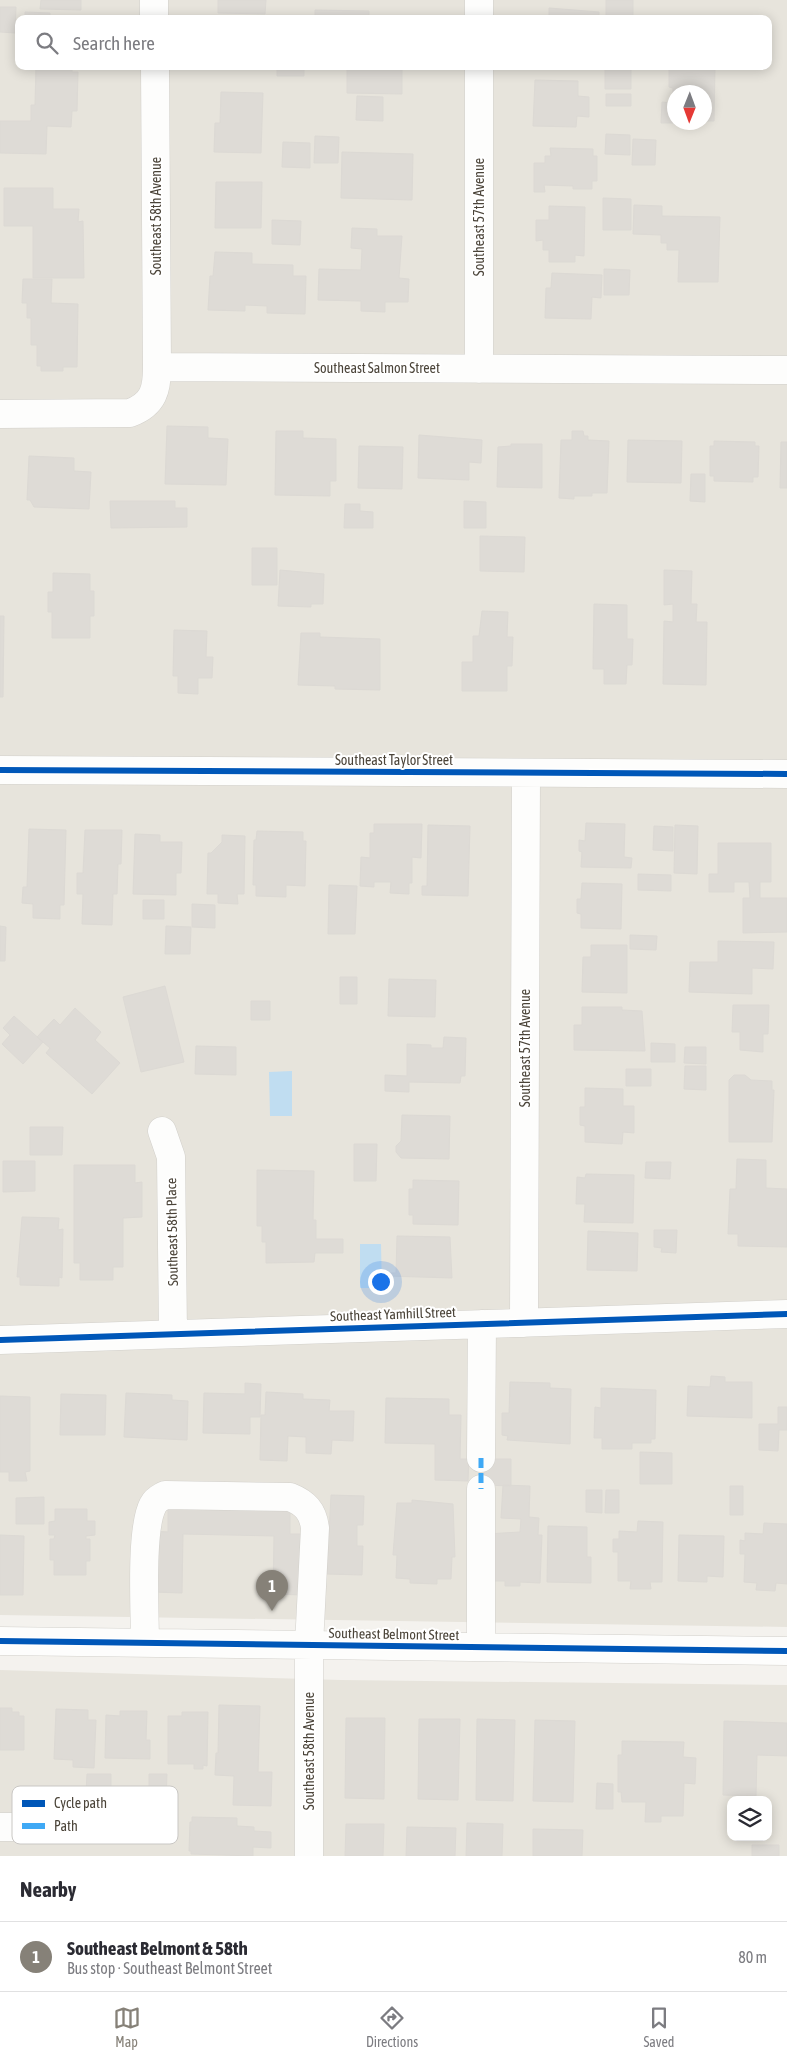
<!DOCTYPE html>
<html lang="en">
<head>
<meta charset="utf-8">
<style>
	body { margin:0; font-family:"Asap Condensed",sans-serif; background:#f7f7f7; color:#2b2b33 }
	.controls { position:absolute; right:15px; bottom:15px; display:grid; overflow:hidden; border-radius:10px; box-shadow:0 2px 12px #0003 }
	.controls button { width:45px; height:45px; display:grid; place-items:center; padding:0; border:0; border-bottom:1px solid #e1e1e2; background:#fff; color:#2b2b33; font:25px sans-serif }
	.compass { position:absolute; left:667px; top:85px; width:45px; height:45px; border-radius:50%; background:#fff; box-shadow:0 2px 12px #0003; rotate:181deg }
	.you { position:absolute; left:380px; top:1281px; width:18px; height:18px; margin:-12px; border:4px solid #fff; border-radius:50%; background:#1a73e8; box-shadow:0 0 0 8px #1a73e833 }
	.badge { display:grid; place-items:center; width:32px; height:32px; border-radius:50%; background:#868178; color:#fff; font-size:16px; font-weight:700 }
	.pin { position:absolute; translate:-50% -41px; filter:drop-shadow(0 1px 2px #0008) }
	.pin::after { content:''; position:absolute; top:26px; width:18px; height:15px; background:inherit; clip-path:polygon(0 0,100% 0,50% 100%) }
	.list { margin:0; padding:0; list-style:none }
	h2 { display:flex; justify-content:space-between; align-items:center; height:65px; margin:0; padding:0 20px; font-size:21px }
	h2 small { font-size:16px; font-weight:400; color:#7c7c81 }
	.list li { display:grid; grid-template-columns:32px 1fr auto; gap:15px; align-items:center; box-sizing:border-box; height:70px; padding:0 20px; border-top:1px solid #e1e1e2 }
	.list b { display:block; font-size:19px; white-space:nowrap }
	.list p { margin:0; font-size:16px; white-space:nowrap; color:#7c7c81 }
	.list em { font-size:16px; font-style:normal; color:#7c7c81 }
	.icon { flex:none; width:28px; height:28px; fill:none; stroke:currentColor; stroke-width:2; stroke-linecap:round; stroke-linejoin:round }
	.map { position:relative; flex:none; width:787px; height:1856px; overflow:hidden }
	.search { position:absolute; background:#fff; box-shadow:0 2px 12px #0003; left:15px; right:15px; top:15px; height:55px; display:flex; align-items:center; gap:12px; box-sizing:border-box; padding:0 18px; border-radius:10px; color:#7c7c81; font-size:19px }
	.sheet { height:135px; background:#fff }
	nav { display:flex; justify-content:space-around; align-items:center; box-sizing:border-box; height:70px; border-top:1px solid #e1e1e2; background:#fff; font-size:14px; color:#7c7c81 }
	nav a { display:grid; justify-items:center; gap:2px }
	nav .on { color:#868178 }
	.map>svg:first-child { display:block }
	.residential { fill:#e7e4dc; fill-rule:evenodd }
	.water { fill:#c0ddf1 }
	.building { fill:#dedbd6; stroke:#dcd9d4 }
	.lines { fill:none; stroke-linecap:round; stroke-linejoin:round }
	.minor-casing { stroke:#d2d0cb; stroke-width:29 }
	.minor { stroke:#fdfdfc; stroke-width:28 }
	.quiet { stroke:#3fa9f5; stroke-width:5; stroke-dasharray:10 5; stroke-linecap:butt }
	.cycleway-casing { stroke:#fff; stroke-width:9 }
	.cycleway { stroke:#0057b8; stroke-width:6 }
	.labels { text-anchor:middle; stroke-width:4; stroke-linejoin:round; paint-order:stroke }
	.street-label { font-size:14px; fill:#4b4439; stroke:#fff }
	.key { fill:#fff; stroke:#c9c7c4; stroke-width:1 }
	.key-label { font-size:14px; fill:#4b4439 }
</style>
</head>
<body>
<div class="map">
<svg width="787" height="1856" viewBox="0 0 787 1856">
	<rect width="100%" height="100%" fill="#f4f2ee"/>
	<path class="residential" d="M0,0H787V1627L0,1615ZM19,19H768V66H19ZM674,92H704V122H674Z
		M0,1670L341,1680L787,1685V1856H0ZM731,1800H768V1837H731Z"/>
	<path class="water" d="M292,1071V1116H270L269,1072Z
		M360,1244H381L382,1288H360Z"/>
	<path class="building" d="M41,0H81V10L40,9Z
		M218,0H266L265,14L218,13Z
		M606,0H633V17L606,16Z
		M0,7H16L15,33L0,32Z
		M549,8L599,12V19H543L549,17Z
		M315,10L369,11V19H315Z
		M25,12L50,13V19H25Z
		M36,66H72V72H78L77,111H72L71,127L47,126L46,154L0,153V121H31V105H35Z
		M277,66H304V76H277Z
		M347,66H402V94L347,93Z
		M605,66H631V89H605Z
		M678,66H715L714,121H704V92H674V122L687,123H661L662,102L673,103V88L669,87V69H678Z
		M535,80L578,81V96L589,97V117L577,116L576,127L533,126Z
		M221,92L263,93L261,153L214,152L215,123H220Z
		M606,94H631V106H606Z
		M357,96L383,97V121L356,120Z
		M606,134L630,135V155L605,154Z
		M315,136L339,137L338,163H314Z
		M633,139L656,140L655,165H632Z
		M283,142L310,143V168L282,167Z
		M550,148L593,149V156H597V181H592V189H573V186L544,185L545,192H534V163H545V156H551Z
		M342,152L413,154L412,200L341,198Z
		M216,182H262L261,228H215Z
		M4,188H53V209H79L78,222L83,221L84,278H33V226H4Z
		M603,198L631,199V230H603Z
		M634,205L662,206V216L720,217L718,282H678L679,250H667V243H661V235L633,234Z
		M549,206L585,207L584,256L575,255V262H549V250H543V240L536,241V220H549Z
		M272,220L301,221L300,245L272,244Z
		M352,228L377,229V236H402L399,278L409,279L408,302H385V312L361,311V301L318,300L319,269L361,270L362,249L351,248Z
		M215,252L252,253V264L293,265V276H306L305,314L267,313V306L245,305V311L208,310L210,276H213Z
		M604,269L630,270L629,295H604Z
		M552,273L602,275L601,298L592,297L591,319L545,318L546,288H551Z
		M23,279H52L51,303L78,304L77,367H63V371H41V366H37V345H31V318H27V303H22Z
		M167,426L208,427V438L228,439L226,485L165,484Z
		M276,431H303V438L336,439V481H330V496L275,495Z
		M572,431H583L584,436H588V440L609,441L607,493H592V496H574V499L559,498L561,440H572Z
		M419,435L482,440L481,463L469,462V480L418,478Z
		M628,440L682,441L681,483L627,482Z
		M714,441L755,442V446H759L758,477H753V482L714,481V476H710V446H714Z
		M781,442H787V488H780Z
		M511,444H542V488L497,487L498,447L511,446Z
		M359,446L403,447L402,489L358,488Z
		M29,456L74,458V471L91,472L89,509L34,507L30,500H27Z
		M691,474H705V502L690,501Z
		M110,501H175V508H187V527L111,528Z
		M464,501L486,502V528H464Z
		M345,504H360V511L373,512V528H344Z
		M480,536L525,537L524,572L480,571Z
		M252,548H277V585H252Z
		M280,570L324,574L323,604H311V607L278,606Z
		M664,570L692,571L691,604H697L696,622H707L706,685L663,684L664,621L673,622V604L664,605Z
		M53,573L90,574V591H94V616H90V638H52V612H48V592H53Z
		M594,604L627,605V639H633L632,665H627L626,684H604V669H593Z
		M482,611L508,612L507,637H513L512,666H507V691H462V662H473V636H479Z
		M0,616H4L3,697H0Z
		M174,630L207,631L206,657H213L212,678H198V694L178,693V676H173Z
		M301,633H320V637L380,639V690L335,689V686L298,685Z
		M586,823L625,824L624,857L632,858L631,868L581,867L582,852L579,851V840L585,841Z
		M374,824H422L421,858L412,857V883H409V894L390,893L391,882H374V887L360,886L361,857L370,858V833H374Z
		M428,825L470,826L468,896L422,895V886H427Z
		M675,825L698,826L697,874L674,873Z
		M654,826L673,827V851L653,850Z
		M29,829L66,830L64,905H60V919L33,918V904L22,903L23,887H27Z
		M85,830H122L121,864H118L117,894H113L112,925L82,924L83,894H77V873H83Z
		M257,831L303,832V841H306L305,886L286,885V897L256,896V885H253L254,840H256Z
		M135,834L160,835V842H182L181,873H176V895L133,894Z
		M222,835L245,836L244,894H237L238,904L218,903V894H207L208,853H211L222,842Z
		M718,843H771V882H760V898H787V932L743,933V898H750L749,882H734V892H709V874H718Z
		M638,874L671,875V891L638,890Z
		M582,883L622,884L621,929L581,928V914L577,913V899H581Z
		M329,885L357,886L355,934H328Z
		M143,900H164V919H143Z
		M192,904L215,905V928L192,927Z
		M0,926L6,927L5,961H0Z
		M166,926L191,927L190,954H165Z
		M630,935L657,936L656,950L630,949Z
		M718,941L774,942L773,969L752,968V994L689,992L690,962H718Z
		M591,945H627V993L582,992L583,957H591Z
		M340,977H357V1004H340Z
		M389,979L436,980L435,1017L388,1016Z
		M165,986L184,1062L141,1072L123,997Z
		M251,1001H270V1020H251Z
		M733,1005H769L768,1034H763V1052L740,1050V1032H732Z
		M582,1007H622V1010L642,1011L645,1051L574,1050V1025H582Z
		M75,1008L101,1032L95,1040L120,1063L92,1094L46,1053L50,1048L37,1037L54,1019L60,1025Z
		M14,1016L43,1042L23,1064L2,1044L10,1035L3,1028Z
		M444,1037L466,1038L465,1076H461L460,1083L409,1082V1092L385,1091V1075L407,1076V1044L431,1045V1048H443Z
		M651,1043L675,1044V1062H651Z
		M196,1046L236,1047V1075L195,1074Z
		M685,1047H706V1064L684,1063Z
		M685,1066H706V1090L684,1089Z
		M626,1069H651V1086H626Z
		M734,1075H745L751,1080L772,1081V1090H774L772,1142H729V1080Z
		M585,1088L623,1089V1106H634V1133L623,1132L622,1144L585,1142V1126L580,1125V1107H585Z
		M402,1115L450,1116L449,1159L401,1158L396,1152V1146L401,1141Z
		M30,1127H63L62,1155H30Z
		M354,1144H377L376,1181H354Z
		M737,1159L766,1160V1188L787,1189V1247L738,1246V1234H728L730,1189H736Z
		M3,1161H35V1191L3,1192Z
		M646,1162H671L670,1179L645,1178Z
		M74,1165H135V1183L142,1182V1217L123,1218V1267H113V1280H80V1263H74Z
		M257,1170L314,1171L313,1220H316V1239H343V1253H315L314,1262L266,1263V1242H262V1226H257Z
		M586,1174L634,1175L633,1223L584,1222L585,1204H576L577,1177L585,1178Z
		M413,1180L459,1181L458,1225L413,1224V1215H409V1189H413Z
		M22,1217L59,1218L58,1230L63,1229L62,1278L59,1277V1286L20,1285V1277H17Z
		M654,1230H677L676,1253L661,1252L662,1248L654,1247Z
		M588,1231L638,1233L637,1271L587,1270Z
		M397,1236L450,1237L452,1278L387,1276V1273H396Z
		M711,1376L725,1377V1382H752V1418L687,1416L688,1386L710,1387Z
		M510,1382L550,1383V1388L571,1389L570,1444L507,1440L508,1436L502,1435V1413H509Z
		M245,1383L261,1384L260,1417H250V1434L203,1433L204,1393L245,1394Z
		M601,1388L656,1390L655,1439H651V1443H632V1449H602V1438H594L595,1407L601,1408Z
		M266,1392L303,1394V1399L330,1400L329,1411H354L353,1441L332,1440L331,1454L306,1453V1437L288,1436L287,1461L260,1460L261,1415H265Z
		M126,1393L172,1395V1400L188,1401L187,1440L124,1437Z
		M61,1394L106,1395L105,1435H60Z
		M0,1396L30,1397V1471L25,1472L27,1481H9V1472H0Z
		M386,1398L449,1399V1415H461L460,1459H469L468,1481L435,1480V1444L385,1443Z
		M778,1407H787V1430H779L778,1451L759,1450V1424H778Z
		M640,1452L672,1453V1484H640Z
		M485,1459H511V1486L484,1485Z
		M503,1485L530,1486L529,1517L539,1518L538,1535H542L540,1583L520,1582V1586H505V1581H484L486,1534L520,1532L521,1519L501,1518Z
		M730,1486H743V1515H730Z
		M586,1490H602V1513L586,1512Z
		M606,1490H619V1513H605Z
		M331,1495L364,1496L363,1525H357V1546H363L362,1575L327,1574Z
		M44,1497V1524H16V1498Z
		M412,1500L453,1504L455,1557H452L451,1579H437V1584L410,1583V1579L396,1578L397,1555H393L397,1503H412Z
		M168,1503L290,1505V1534H304L303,1595L273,1594L274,1536L183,1534L182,1593L152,1592L153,1531L168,1532Z
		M55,1509H87V1521H95V1535L86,1536V1539H90V1561H86V1575H54V1560H50V1539H54L55,1535H49V1522L55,1521Z
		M638,1521L663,1522L662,1582H650L651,1589H630L631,1581H618V1552H613V1539H619V1531L637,1532Z
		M764,1523L787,1524V1584L776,1583L775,1591L756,1590L757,1583L744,1582L745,1554H740V1540L745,1541V1533L763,1534Z
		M548,1526L587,1527V1557H591V1583L547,1582Z
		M0,1535L24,1536L23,1595H0Z
		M679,1535L724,1536L723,1577L707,1576V1582L678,1581Z
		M219,1705L260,1706L258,1772H272L271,1806L233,1805L234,1776L215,1775L216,1753H218Z
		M0,1708H12V1712H19V1716H24V1750H0Z
		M56,1709L88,1710V1720H96L94,1768L73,1767V1760L54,1759Z
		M120,1711H147L146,1740H150V1759L105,1758L106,1715L120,1716Z
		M182,1712H208L207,1766L203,1765V1769H194V1764H168V1716H182Z
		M346,1718H385L384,1799L345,1798Z
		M419,1719H460L458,1800L418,1799Z
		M477,1719L515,1720L513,1801L476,1800Z
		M535,1720L575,1721L573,1802L533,1801Z
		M724,1721L787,1723V1756L757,1755L756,1796L723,1795Z
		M622,1741L684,1742L683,1757L696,1758L695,1784L684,1783L683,1816H661V1822H645L646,1802H622L621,1792H618V1755H622Z
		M87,1774H111V1793H86Z
		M149,1774H167L166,1801L149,1800Z
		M597,1783L613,1784V1809H596Z
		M192,1817L237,1818V1826L254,1827V1831L271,1832V1848L253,1847V1856L191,1854V1851H189L190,1822H192Z
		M467,1823L503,1824L502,1856H466Z
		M346,1824H384L383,1856H345Z
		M407,1827L456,1828L455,1856H406Z
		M533,1829L583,1830L582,1856H533Z
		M752,1845H779V1856H752Z"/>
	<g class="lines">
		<defs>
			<path id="minor" d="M154,0V19
				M479,19V0
				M157,367L787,370
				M479,369V66
				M0,414L130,413C154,404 157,389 157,367L155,66
				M0,770L787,774
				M162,1131L171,1157L173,1334
				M524,1323L526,773
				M0,1340L787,1314
				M481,1458L482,1324
				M0,1641L787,1651
				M145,1643C145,1612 140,1529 153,1505C156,1499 160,1498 165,1495L290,1497C305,1503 313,1511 315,1528L309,1645V1856
				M481,1647V1489
				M0,1827H21"/>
		</defs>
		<use href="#minor" class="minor-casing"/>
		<use href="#minor" class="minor"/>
		<path class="quiet" d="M481,1458V1489"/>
		<defs>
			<path id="cycleway" d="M0,770L787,774
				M0,1340L787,1314
				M0,1641L787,1651"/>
		</defs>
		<use href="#cycleway" class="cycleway-casing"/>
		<use href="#cycleway" class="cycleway"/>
	</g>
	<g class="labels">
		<g class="street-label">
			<text transform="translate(156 216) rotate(-90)" y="5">Southeast 58th Avenue</text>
			<text transform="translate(479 217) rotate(-90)" y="5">Southeast 57th Avenue</text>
			<text x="377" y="373">Southeast Salmon Street</text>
			<text x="394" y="765">Southeast Taylor Street</text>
			<text transform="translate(525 1048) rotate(-90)" y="5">Southeast 57th Avenue</text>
			<text transform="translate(172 1232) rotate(-91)" y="5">Southeast 58th Place</text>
			<text transform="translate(393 1314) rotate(-2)" y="5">Southeast Yamhill Street</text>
			<text transform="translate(394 1634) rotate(1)" y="5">Southeast Belmont Street</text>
			<text transform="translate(309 1751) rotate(-90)" y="5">Southeast 58th Avenue</text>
		</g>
	</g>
	<rect x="12" y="1786" width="166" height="58" rx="8" class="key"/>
	<rect x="22" y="1800" width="23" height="7" fill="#0057b8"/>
	<rect x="22" y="1823" width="23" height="6" fill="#3fa9f5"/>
	<g class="key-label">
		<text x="54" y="1808">Cycle path</text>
		<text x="54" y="1831">Path</text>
	</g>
</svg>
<div class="controls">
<button><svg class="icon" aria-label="layers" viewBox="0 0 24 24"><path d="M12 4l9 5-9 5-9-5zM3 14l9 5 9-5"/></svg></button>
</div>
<svg class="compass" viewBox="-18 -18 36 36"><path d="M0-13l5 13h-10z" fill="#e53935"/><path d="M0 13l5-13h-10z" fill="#7c7c81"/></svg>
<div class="you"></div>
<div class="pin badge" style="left:272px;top:1611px">1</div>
<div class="search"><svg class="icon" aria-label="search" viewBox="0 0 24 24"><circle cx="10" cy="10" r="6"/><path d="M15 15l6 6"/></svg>Search here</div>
</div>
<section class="sheet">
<h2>Nearby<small></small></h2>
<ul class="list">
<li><span class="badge">1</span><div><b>Southeast Belmont &amp; 58th</b><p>Bus stop · Southeast Belmont Street</p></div><em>80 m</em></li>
</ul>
</section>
<nav>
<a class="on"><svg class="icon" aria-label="map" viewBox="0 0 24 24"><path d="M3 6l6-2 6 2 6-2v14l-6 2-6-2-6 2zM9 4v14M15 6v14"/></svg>Map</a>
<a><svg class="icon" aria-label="directions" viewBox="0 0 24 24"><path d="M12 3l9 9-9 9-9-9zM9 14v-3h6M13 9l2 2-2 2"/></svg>Directions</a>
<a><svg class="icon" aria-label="saved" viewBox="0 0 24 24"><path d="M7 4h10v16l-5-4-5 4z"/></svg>Saved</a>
</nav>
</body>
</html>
